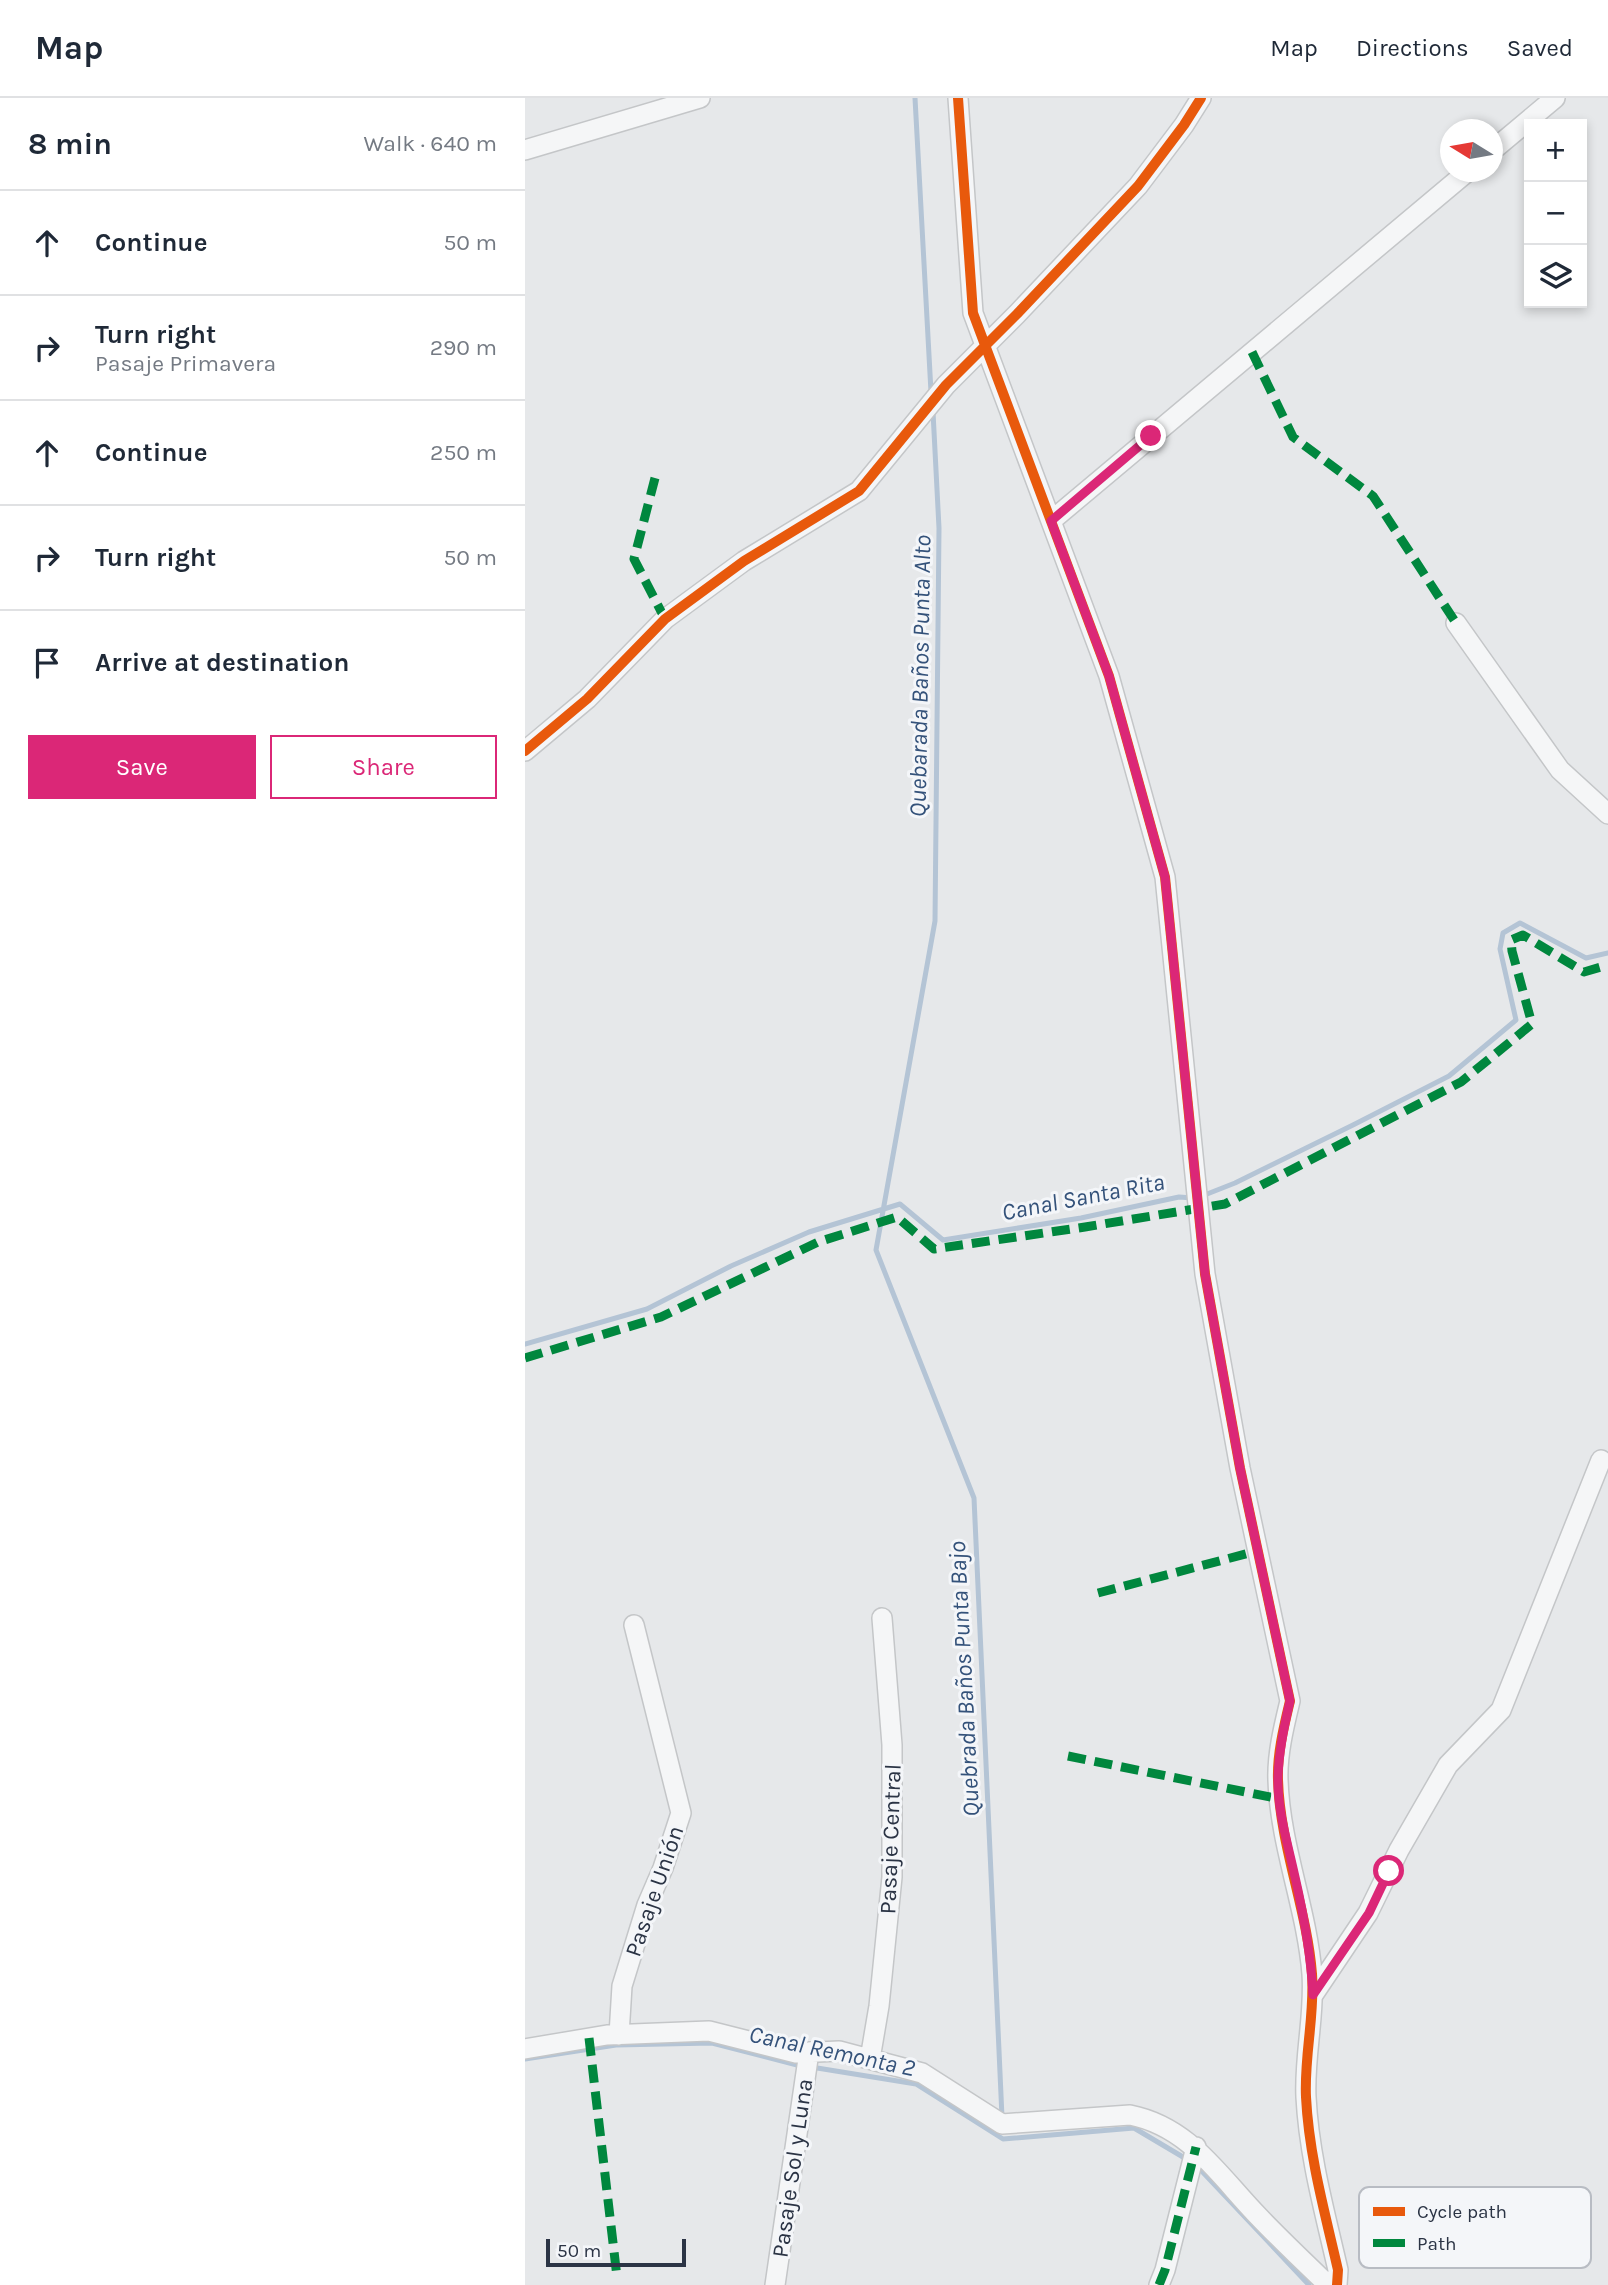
<!DOCTYPE html>
<html lang="en">
<head>
<meta charset="utf-8">
<style>
	body { margin:0; font-family:Karla,sans-serif; background:#f2f2f3; color:#1f2937 }
	.controls { position:absolute; right:21px; top:21px; display:grid; overflow:hidden; border-radius:0px; box-shadow:0 4px 10px #0003 }
	.controls button { width:63px; height:63px; display:grid; place-items:center; padding:0; border:0; border-bottom:2px solid #e0e1e3; background:#fff; color:#1f2937; font:35px sans-serif }
	.compass { position:absolute; left:915px; top:21px; width:63px; height:63px; border-radius:50%; background:#fff; box-shadow:0 4px 10px #0003; rotate:281deg }
	.scale { position:absolute; left:21px; bottom:18px; width:140px; box-sizing:border-box; padding-left:7px; border:4px solid #2b3445; border-top:0; font-size:19px; line-height:24px; white-space:nowrap; color:#2b3445; -webkit-text-stroke:5px #f4f6f9; paint-order:stroke }
	.stop { position:absolute; width:21px; height:21px; margin:-16px; border:5px solid #db2777; border-radius:50%; background:#fff }
	.stop.end { background:#db2777; border-color:#fff; box-shadow:0 2px 7px #0008 }
	.list { margin:0; padding:0; list-style:none }
	h2 { display:flex; justify-content:space-between; align-items:center; height:91px; margin:0; padding:0 28px; font-size:30px }
	h2 small { font-size:23px; font-weight:400; color:#747a83 }
	.list li { display:grid; grid-template-columns:46px 1fr auto; gap:21px; align-items:center; box-sizing:border-box; height:105px; padding:0 28px; border-top:2px solid #e0e1e3 }
	.list b { display:block; font-size:26px; white-space:nowrap }
	.list p { margin:0; font-size:23px; white-space:nowrap; color:#747a83 }
	.list em { font-size:23px; font-style:normal; color:#747a83 }
	.actions { display:flex; gap:14px; padding:21px 28px }
	.actions a { flex:1; padding:16px 0; border:2px solid #db2777; border-radius:0px; text-align:center; font-size:24px; color:#db2777 }
	.actions .main { background:#db2777; color:#fff }
	.icon { flex:none; width:38px; height:38px; fill:none; stroke:currentColor; stroke-width:2; stroke-linecap:round; stroke-linejoin:round }
	.map { position:relative; flex:none; width:1083px; height:2187px; overflow:hidden }
	header { display:flex; align-items:center; gap:42px; box-sizing:border-box; height:98px; padding:0 35px; background:#fff; border-bottom:2px solid #e0e1e3 }
	header strong { font-size:33px }
	nav { display:flex; gap:38px; margin-inline-start:auto; font-size:24px }
	main { display:flex }
	aside { flex:1; background:#fff }
	.map>svg:first-child { display:block }
	.lines { fill:none; stroke-linecap:round; stroke-linejoin:round }
	.stream { stroke:#b4c4d5; stroke-width:5 }
	.minor-casing { stroke:#c4c6c8; stroke-width:22 }
	.minor { stroke:#f5f6f7; stroke-width:19 }
	.quiet { stroke:#00873e; stroke-width:9; stroke-dasharray:18 9; stroke-linecap:butt }
	.cycleway-casing { stroke:#f4f6f9; stroke-width:15 }
	.cycleway { stroke:#e8590c; stroke-width:10 }
	.route { stroke:#db2777; stroke-width:9 }
	.labels { text-anchor:middle; stroke-width:6; stroke-linejoin:round; paint-order:stroke }
	.street-label { font-size:23px; fill:#2b3445; stroke:#f4f6f9 }
	.water-label { font-size:24px; font-style:italic; fill:#34527a; stroke:#f4f6f9 }
	.key { fill:#f4f6f9; stroke:#b8bcc3; stroke-width:2 }
	.key-label { font-size:19px; fill:#2b3445 }
</style>
</head>
<body>
<header>
<strong>Map</strong>
<nav><a>Map</a><a>Directions</a><a>Saved</a></nav>
</header>
<main>
<aside>
<h2>8 min<small>Walk · 640 m</small></h2>
<ul class="list">
<li><svg class="icon" aria-label="ahead" viewBox="0 0 24 24"><path d="M12 20V5M6 11l6-6 6 6"/></svg><div><b>Continue</b></div><em>50 m</em></li>
<li><svg class="icon" aria-label="right" viewBox="0 0 24 24"><path d="M7 20v-9h11M14 6l5 5-5 5"/></svg><div><b>Turn right</b><p>Pasaje Primavera</p></div><em>290 m</em></li>
<li><svg class="icon" aria-label="ahead" viewBox="0 0 24 24"><path d="M12 20V5M6 11l6-6 6 6"/></svg><div><b>Continue</b></div><em>250 m</em></li>
<li><svg class="icon" aria-label="right" viewBox="0 0 24 24"><path d="M7 20v-9h11M14 6l5 5-5 5"/></svg><div><b>Turn right</b></div><em>50 m</em></li>
<li><svg class="icon" aria-label="arrive" viewBox="0 0 24 24"><path d="M6 21V4h12l-3 4 3 4H6"/></svg><div><b>Arrive at destination</b></div></li>
</ul>
<div class="actions"><a class="main">Save</a><a>Share</a></div>
</aside>
<div class="map">
<svg width="1083" height="2187" viewBox="0 0 1083 2187">
	<rect width="100%" height="100%" fill="#e6e8ea"/>
	<g class="lines">
		<path class="stream" d="M390,0L406,294
			M408,314L414,430L410,823L351,1152L449,1400L477,2019
			M677,1098L710,1085L828,1027L924,978L991,922L975,851L978,835L995,825L1061,860L1083,855
			M0,1246L122,1211L206,1168L284,1134L375,1106L418,1142L556,1120L654,1099L668,1100
			M0,1961L91,1947L187,1945L276,1968
			M286,1969L391,1986L478,2041L609,2030L663,2062
			M671,2067L784,2187"/>
		<defs>
			<path id="minor" d="M433,0L448,215L584,578L640,779L680,1176L715,1370L765,1603C759,1628 752,1656 753,1682C755,1748 782,1811 787,1876C790,1917 779,1958 781,1999C784,2058 800,2115 813,2172L812,2187
				M0,52L175,0
				M968,52L1030,0
				M526,423L942,74
				M931,525L1035,672L1083,716
				M0,653L62,601L140,521L219,463L334,393L421,287L492,216L613,88L659,27L676,0
				M788,1897L843,1815L874,1752L923,1667L976,1612L1076,1362
				M94,1937L97,1888L122,1807L138,1770L156,1715L109,1527
				M0,1951L82,1937L184,1933L271,1955L314,1953L397,1975L477,2026L605,2017C665,2029 694,2078 734,2119C755,2141 777,2162 799,2183L806,2187
				M345,1961L354,1908L367,1779V1647L357,1520
				M250,2187L284,1954
				M634,2187L640,2172L671,2049"/>
		</defs>
		<use href="#minor" class="minor-casing"/>
		<use href="#minor" class="minor"/>
		<path class="quiet" d="M727,254L768,339L848,398L931,525
			M130,380L109,461L140,521
			M0,1260L136,1219L293,1144L372,1119L409,1151L560,1129L700,1106L936,984L1007,926L987,853L986,842L998,837L1059,874L1083,867
			M573,1495L732,1453
			M543,1658L755,1701
			M64,1940L92,2179
			M634,2187L640,2172L671,2049"/>
		<defs>
			<path id="cycleway" d="M433,0L448,215L584,578L640,779L680,1176L715,1370L765,1603C759,1628 752,1656 753,1682C755,1748 782,1811 787,1876C790,1917 779,1958 781,1999C784,2058 800,2115 813,2172L812,2187
				M0,653L62,601L140,521L219,463L334,393L421,287L492,216L613,88L659,27L676,0"/>
		</defs>
		<use href="#cycleway" class="cycleway-casing"/>
		<use href="#cycleway" class="cycleway"/>
	</g>
	<g class="lines">
		<path class="route" d="M626,338L526,423L584,578L640,779L680,1176L715,1370L765,1603C759,1628 754,1653 753,1678C752,1712 763,1746 770,1779C779,1818 786,1858 788,1897L844,1815L864,1773"/>
	</g>
	<g class="labels">
		<g class="street-label">
			<text transform="translate(365 1741) rotate(-88)" y="8">Pasaje Central</text>
			<text transform="translate(129 1793) rotate(-71)" y="8">Pasaje Unión</text>
			<text transform="translate(267 2070) rotate(-82)" y="8">Pasaje Sol y Luna</text>
		</g>
		<g class="water-label">
			<text transform="translate(395 578) rotate(-89)" y="8">Quebarada Baños Punta Alto</text>
			<text transform="translate(558 1099) rotate(-11)" y="8">Canal Santa Rita</text>
			<text transform="translate(439 1581) rotate(-93)" y="8">Quebrada Baños Punta Bajo</text>
			<text transform="translate(307 1953) rotate(12)" y="8">Canal Remonta 2</text>
		</g>
	</g>
	<rect x="834" y="2089" width="232" height="81" rx="10" class="key"/>
	<rect x="848" y="2109" width="32" height="9" fill="#e8590c"/>
	<rect x="848" y="2141" width="32" height="8" fill="#00873e"/>
	<g class="key-label">
		<text x="892" y="2120">Cycle path</text>
		<text x="892" y="2152">Path</text>
	</g>
</svg>
<div class="controls">
<button>+</button>
<button>−</button>
<button><svg class="icon" aria-label="layers" viewBox="0 0 24 24"><path d="M12 4l9 5-9 5-9-5zM3 14l9 5 9-5"/></svg></button>
</div>
<svg class="compass" viewBox="-18 -18 36 36"><path d="M0-13l5 13h-10z" fill="#e53935"/><path d="M0 13l5-13h-10z" fill="#747a83"/></svg>
<div class="scale">50 m</div>
<div class="stop" style="left:864px;top:1773px"></div>
<div class="stop end" style="left:626px;top:338px"></div>
</div>
</main>
</body>
</html>
